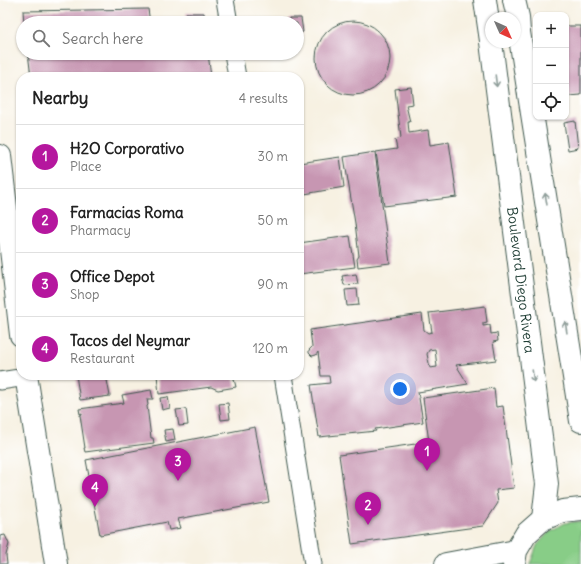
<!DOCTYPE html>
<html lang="en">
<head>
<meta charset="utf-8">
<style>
	body { margin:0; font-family:Delius,sans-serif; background:#f6f6f6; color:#222 }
	.controls { position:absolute; right:12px; top:12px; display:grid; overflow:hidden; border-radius:8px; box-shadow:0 1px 3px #0004 }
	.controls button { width:36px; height:36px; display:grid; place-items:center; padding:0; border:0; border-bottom:1px solid #e0e0e0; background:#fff; color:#222; font:20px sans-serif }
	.compass { position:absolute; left:485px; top:12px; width:36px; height:36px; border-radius:50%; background:#fff; box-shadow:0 1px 3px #0004; rotate:135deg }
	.you { position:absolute; left:400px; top:389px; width:14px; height:14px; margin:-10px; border:3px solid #fff; border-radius:50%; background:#1a73e8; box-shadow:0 0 0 6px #1a73e833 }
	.badge { display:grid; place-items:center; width:26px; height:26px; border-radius:50%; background:#b5179e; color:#fff; font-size:13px; font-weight:700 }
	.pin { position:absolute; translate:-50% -33px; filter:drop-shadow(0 1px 2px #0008) }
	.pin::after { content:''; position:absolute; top:21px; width:14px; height:12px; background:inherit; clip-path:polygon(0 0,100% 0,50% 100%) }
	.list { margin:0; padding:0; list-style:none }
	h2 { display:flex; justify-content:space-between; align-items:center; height:52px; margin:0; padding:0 16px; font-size:17px }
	h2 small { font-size:13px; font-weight:400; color:#767676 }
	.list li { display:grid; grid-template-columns:26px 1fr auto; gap:12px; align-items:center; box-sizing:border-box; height:64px; padding:0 16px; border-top:1px solid #e0e0e0 }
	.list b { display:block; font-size:15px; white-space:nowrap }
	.list p { margin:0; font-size:13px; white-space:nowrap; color:#767676 }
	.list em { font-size:13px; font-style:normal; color:#767676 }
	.icon { flex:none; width:22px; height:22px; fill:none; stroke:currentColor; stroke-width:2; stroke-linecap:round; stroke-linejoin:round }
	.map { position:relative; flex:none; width:581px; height:564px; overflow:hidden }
	.search { position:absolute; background:#fff; box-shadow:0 1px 3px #0004; left:16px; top:16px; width:288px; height:44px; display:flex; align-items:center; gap:10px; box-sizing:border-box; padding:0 14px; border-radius:22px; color:#767676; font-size:15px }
	.panel { position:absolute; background:#fff; box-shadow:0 1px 3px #0004; left:16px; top:72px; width:288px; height:308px; border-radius:16px }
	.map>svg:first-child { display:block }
	.green { fill:#88cd87; stroke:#54855e }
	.building { fill:#c796b2; fill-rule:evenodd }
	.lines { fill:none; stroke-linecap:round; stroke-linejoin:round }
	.street-casing { stroke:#3f584e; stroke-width:19 }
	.secondary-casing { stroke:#3f584e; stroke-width:24 }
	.primary-casing { stroke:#3f584e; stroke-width:24 }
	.street { stroke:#fff; stroke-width:17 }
	.secondary { stroke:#fff; stroke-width:22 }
	.primary { stroke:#fff; stroke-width:22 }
	.oneway { stroke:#8f9e9a }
	.labels { text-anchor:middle; stroke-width:3; stroke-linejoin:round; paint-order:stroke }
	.street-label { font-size:14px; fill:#1f3d34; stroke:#fff }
</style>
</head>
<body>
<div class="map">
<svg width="581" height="564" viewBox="0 0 581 564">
	<rect width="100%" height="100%" fill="#fff"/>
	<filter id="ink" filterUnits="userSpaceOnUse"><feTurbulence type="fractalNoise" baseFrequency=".025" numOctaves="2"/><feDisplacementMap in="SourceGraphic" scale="8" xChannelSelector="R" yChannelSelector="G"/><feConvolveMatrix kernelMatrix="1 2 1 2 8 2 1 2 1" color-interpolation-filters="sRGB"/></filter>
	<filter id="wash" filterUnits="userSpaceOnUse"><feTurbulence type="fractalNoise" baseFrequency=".012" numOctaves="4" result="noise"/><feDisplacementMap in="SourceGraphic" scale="16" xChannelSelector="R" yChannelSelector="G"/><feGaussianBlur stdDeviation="0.9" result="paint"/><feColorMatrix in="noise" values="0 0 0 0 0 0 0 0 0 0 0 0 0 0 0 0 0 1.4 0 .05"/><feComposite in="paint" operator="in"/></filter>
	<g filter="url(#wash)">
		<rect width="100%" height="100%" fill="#f7f1e2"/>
		<path class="green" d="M581,521V564H530L537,545L550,531L565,523Z"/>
		<g id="blocks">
			<path class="building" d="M148,9L150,23H24L23,11Z
				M186,13H204L205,23H189Z
				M289,18H301L303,32L297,33V23H289Z
				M316 58a37 37 0 1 1 74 0a37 37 0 1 1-74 0Z
				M566,26H581V95L569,96L566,80Z
				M28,53H154V54L161,53H208L211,77H31Z
				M411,87L413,104L406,105L410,122H408L409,133L428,130L430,145L449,142L457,197L384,206L376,152L397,149L395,140L401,138L395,89Z
				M575,121L578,148L568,150L564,123Z
				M375,152L390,263L358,267L357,259L359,256L355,223L344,157Z
				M340,157L344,187L299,195V163Z
				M350,236L355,267L299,274V243Z
				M356,274L358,284L344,285L342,276Z
				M357,289L359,305L347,306L345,290Z
				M485,306L487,322L483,323V326L490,325L491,334L497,333L498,341L493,342L496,360L456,365L468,384L418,392L423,422L375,429L376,431L319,437L311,385L330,383L329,376H321L318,352L316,355L312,356L309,353V350L312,347L310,330L422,314L424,330L428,333L432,332L429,313ZM435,349L437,367L430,368L427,354L429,350Z
				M76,375H106L110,396L80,400Z
				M157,375H233L236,387L218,390L211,387L159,394Z
				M494,388L496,407L503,406L514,488L496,490L498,503L483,526L352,544L339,455L429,442L423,398Z
				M151,390L153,399H147L148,405L147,406L151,438H153L154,443L85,452L84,448H85L80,415H82V413L80,414L79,409L124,403L122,395Z
				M168,397L170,408L162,410L160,398Z
				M228,403L230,419L221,420L219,404Z
				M186,409L188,425L179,426L176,410Z
				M255,427L269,502L178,519L181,528L169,530L167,522L100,535L86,460Z
				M173,429L175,440L166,442L164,430Z
				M5,535L9,544L6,555L7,564H0V536Z"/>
		</g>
	</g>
	<g filter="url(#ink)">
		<use href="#blocks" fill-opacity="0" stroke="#3f584e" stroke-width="1"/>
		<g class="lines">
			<defs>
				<path id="street" d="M225,0L229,23
					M233,53L237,77
					M283,375L313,564
					M0,381L26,377"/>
				<path id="secondary" d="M485,0L491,41
					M514,0L518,17L519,32L581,421
					M491,42L547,484L543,519
					M0,156L21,335
					M26,375L56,564"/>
				<path id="primary" d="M446,564L516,551
					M514,564L516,551L526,534L543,519L563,511L581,509"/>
			</defs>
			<use href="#street" class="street-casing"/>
			<use href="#secondary" class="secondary-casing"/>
			<use href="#primary" class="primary-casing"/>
			<use href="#street" class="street"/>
			<use href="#secondary" class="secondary"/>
			<use href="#primary" class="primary"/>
		</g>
		<defs><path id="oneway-shaft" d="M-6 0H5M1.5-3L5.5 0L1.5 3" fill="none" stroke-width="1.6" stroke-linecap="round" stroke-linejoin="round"/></defs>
		<g class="oneway">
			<use href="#oneway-shaft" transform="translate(496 81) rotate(83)"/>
			<use href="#oneway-shaft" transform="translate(546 199) rotate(-99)"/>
			<use href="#oneway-shaft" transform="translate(566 327) rotate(-99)"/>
			<use href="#oneway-shaft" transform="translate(533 376) rotate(83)"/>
		</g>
	</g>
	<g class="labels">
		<g class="street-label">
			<text transform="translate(521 280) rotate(83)" y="5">Boulevard Diego Rivera</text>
		</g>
	</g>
</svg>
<div class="controls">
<button>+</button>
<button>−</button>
<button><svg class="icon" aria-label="locate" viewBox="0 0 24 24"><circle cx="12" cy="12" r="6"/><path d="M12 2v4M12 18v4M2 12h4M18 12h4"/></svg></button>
</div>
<svg class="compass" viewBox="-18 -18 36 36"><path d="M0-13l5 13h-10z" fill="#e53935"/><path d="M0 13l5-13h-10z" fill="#767676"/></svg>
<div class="you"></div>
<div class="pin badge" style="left:427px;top:471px">1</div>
<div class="pin badge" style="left:368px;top:525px">2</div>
<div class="pin badge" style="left:178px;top:481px">3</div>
<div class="pin badge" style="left:95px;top:507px">4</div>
<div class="search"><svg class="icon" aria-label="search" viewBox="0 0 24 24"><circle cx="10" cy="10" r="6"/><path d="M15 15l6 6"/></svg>Search here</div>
<section class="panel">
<h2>Nearby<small>4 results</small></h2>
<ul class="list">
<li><span class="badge">1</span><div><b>H2O Corporativo</b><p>Place</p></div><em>30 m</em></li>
<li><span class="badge">2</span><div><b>Farmacias Roma</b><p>Pharmacy</p></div><em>50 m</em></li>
<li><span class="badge">3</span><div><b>Office Depot</b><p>Shop</p></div><em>90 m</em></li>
<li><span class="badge">4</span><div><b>Tacos del Neymar</b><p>Restaurant</p></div><em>120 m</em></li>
</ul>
</section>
</div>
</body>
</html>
